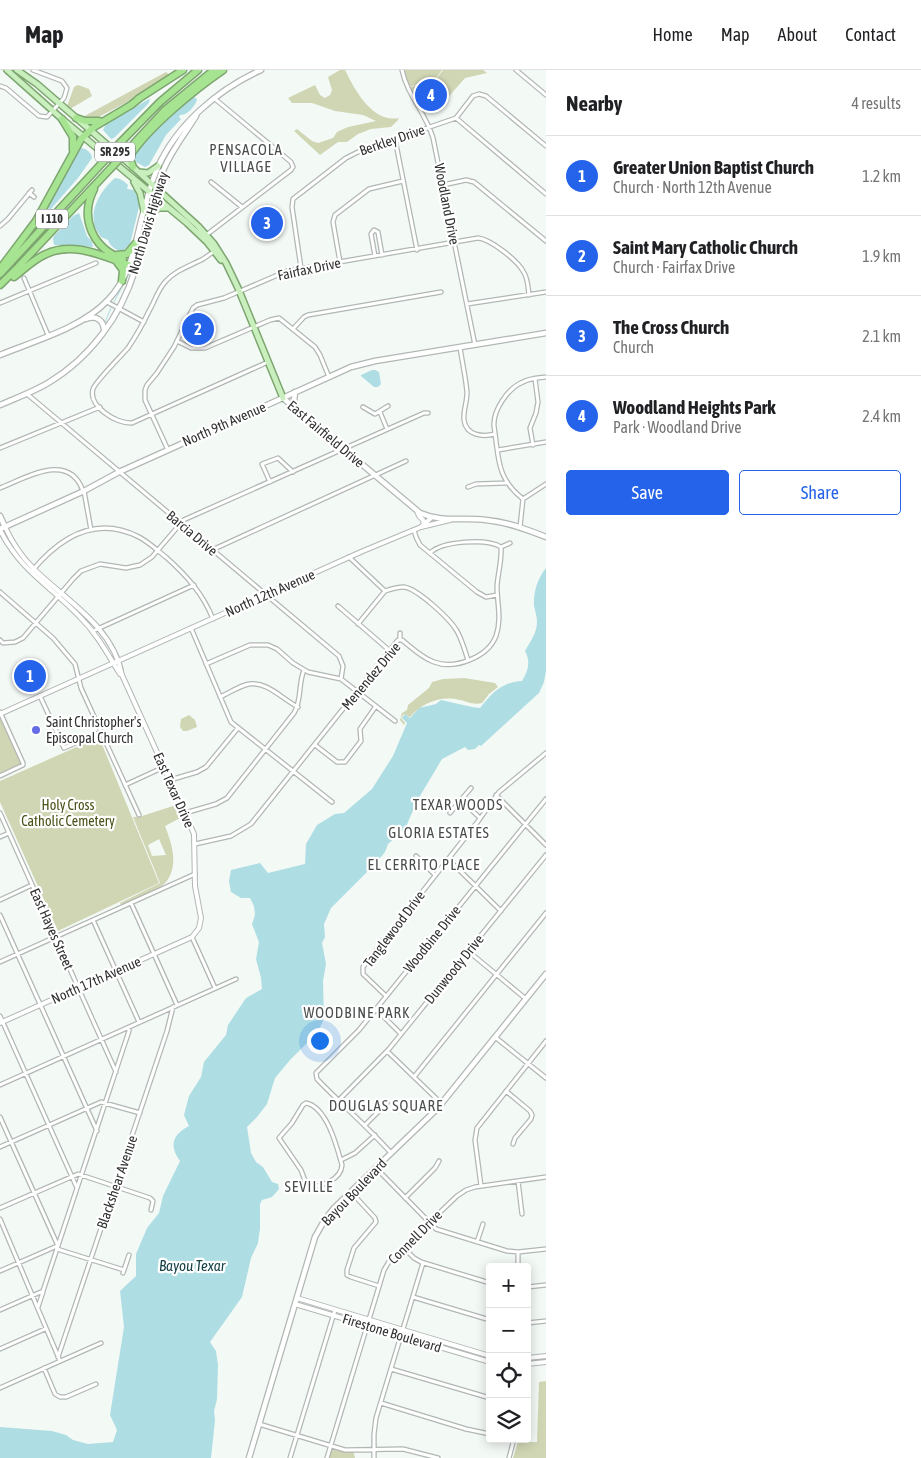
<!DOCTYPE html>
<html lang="en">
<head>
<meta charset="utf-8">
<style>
	body { margin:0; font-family:"Asap Condensed",sans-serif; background:#f6f6f6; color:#202124 }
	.controls { position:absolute; right:15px; bottom:15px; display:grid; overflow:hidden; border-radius:5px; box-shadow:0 2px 12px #0003 }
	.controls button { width:45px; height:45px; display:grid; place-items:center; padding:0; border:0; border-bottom:1px solid #e0e0e0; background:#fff; color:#202124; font:25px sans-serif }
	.you { position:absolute; left:319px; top:970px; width:18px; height:18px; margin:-12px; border:4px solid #fff; border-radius:50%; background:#1a73e8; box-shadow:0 0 0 8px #1a73e833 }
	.badge { display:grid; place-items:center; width:32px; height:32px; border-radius:50%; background:#2563eb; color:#fff; font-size:16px; font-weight:700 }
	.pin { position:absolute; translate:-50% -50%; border:2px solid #fff; box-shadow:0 1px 5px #0006 }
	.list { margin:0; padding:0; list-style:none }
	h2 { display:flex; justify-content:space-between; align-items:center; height:65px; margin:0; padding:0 20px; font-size:21px }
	h2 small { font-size:16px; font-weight:400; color:#757577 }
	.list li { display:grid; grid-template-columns:32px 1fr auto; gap:15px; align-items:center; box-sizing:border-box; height:80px; padding:0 20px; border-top:1px solid #e0e0e0 }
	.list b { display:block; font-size:19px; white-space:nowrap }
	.list p { margin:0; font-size:16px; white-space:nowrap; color:#757577 }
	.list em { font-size:16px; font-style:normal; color:#757577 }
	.actions { display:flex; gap:10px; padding:15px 20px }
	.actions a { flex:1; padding:11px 0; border:1px solid #2563eb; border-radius:5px; text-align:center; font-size:18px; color:#2563eb }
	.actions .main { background:#2563eb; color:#fff }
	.icon { flex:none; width:28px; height:28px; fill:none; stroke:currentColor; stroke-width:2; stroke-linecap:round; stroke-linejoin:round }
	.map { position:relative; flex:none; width:546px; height:1388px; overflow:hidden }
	header { display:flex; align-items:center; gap:30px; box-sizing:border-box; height:70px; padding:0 25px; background:#fff; border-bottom:1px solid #e0e0e0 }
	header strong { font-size:24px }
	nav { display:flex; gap:28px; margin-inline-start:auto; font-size:18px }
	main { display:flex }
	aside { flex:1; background:#fff }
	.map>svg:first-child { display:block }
	.green { fill:#d0d6b4; fill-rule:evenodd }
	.water { fill:#aedde4 }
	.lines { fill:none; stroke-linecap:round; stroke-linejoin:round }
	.stream { stroke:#aedde4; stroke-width:1 }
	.minor-casing { stroke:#b2b7b4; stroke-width:5.5 }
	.tertiary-casing { stroke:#b2b7b4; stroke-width:6 }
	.secondary-casing { stroke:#b2b7b4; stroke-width:7 }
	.primary-casing { stroke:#7da670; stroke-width:8 }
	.motorway-casing { stroke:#7da670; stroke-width:9 }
	.minor { stroke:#fff; stroke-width:3 }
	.tertiary { stroke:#fff; stroke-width:4 }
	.secondary { stroke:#fff; stroke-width:4.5 }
	.primary { stroke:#caefbe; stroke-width:5 }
	.motorway { stroke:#a7e492; stroke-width:6 }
	.motorway-bridge-casing { stroke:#7da670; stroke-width:9; stroke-linecap:butt }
	.motorway-bridge { stroke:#a7e492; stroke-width:6 }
	.poi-dot { fill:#656ce5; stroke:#fff; stroke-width:2 }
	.labels { text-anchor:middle; stroke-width:4.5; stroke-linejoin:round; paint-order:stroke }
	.shield { fill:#fff; stroke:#6e706e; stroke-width:1 }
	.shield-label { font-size:12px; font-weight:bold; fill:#303230 }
	.street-label { font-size:14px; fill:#303230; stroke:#fff }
	.poi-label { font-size:14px; fill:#303230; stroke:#fff; text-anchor:start }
	.park-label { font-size:14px; fill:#4a5016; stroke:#fff }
	.neighbourhood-label { font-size:15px; letter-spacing:1px; fill:#494d4b; stroke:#fff }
	.water-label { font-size:15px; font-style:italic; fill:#164147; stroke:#fff }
</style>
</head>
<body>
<header>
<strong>Map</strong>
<nav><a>Home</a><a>Map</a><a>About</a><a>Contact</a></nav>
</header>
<main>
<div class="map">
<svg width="546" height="1388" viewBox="0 0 546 1388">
	<rect width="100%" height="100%" fill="#f3f9f5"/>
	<path class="green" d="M340,0H345C355,20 372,53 399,48L398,50L391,57L371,59L358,64L347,72H338L320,85L294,61L297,59L312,71L318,73L333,68L337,62L348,57L376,51L363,45L335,41L312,33H292L288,28L315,15L320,25L325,28L330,25L332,20L328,7Z
		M404,0H442L436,8L409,17Z
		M443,0H483L487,3L465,8L444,32L421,41L408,18L436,9Z
		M166,2L170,5L152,19L91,51L81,48Z
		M78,15L89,19L92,26L70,39L67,36L74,17Z
		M464,608L495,613L498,617L489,624L482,633C473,635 469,632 460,630C441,625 422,633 410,647L404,644L401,648L405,653L404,655L400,650L402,643L407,640L408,635L429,618L432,612L443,609Z
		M0,644L23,695L0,705Z
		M189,645L195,650L197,657L187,661H183L180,657L181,649Z
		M99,667L159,813L58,861L0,732V711Z
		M179,734L184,746L165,756C172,774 179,795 166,812C161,819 131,831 122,836L120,833L160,813L133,747H139ZM159,769L166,785L152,786L148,775Z
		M546,1311V1388H513L518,1372H537L539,1312Z
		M331,1376L353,1380L355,1388H327Z"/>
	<path class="water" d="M192,27L196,28L197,30C194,37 188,45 180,45L179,47L181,49L166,65L149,95L145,97L136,92L134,86C150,64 172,46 192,27Z
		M149,29L150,30L148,34L114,68L111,69L103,60L106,54Z
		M80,78C86,78 92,83 92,88L78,108L50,140L48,138Z
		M115,108C120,108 124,111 128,115L127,119L134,120L139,131V137L130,174L123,181C116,181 110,176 108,170L101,167C98,162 94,157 94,152C91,136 103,118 115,108Z
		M79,143L87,166L92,172L93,177L54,175L53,169L54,166L73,146Z
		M372,300H375L379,302L381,314L378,317H374L361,306V305Z
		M546,498V601L544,612L539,623L481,676L479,675L475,679L468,680L465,677L442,689L417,731L405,759L388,774L385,782L375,794L331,838L324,854L325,867L322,873L326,894L323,911L324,949L317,963L290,990L275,1008L267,1034L257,1047L247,1057L251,1083L256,1092L263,1097L272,1112L278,1114L279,1119L272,1127L262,1130L260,1134V1158L258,1173L251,1188L242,1227L210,1272L216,1281L218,1295L217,1329L214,1341L215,1350L211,1388H0V1357L52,1361L66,1365L73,1370L88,1374L113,1372L117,1360L110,1345L124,1257L120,1221L136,1206V1184L147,1158L159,1143L163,1126L180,1091C169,1076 172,1065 189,1056L184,1045L189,1026L201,1007L204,992L226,965L228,955L246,928L262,919L261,908L256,889L259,872L252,854L255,845L254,836L250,828H241L231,822L229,811L231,800L260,793L268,803L305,794L306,774L317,755L335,744L344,743L372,719L393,686L407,653L402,648L405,644L410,648L419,638L436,634L441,630L472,637L480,638C492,623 502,612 522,611C528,601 531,592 525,581C530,572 537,563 537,552C537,546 535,541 534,536C533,522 538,508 546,498Z"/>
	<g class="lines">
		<path class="stream" d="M114,232L129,204
			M105,252L111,238"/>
		<defs>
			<path id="minor" d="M402,0C407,25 426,43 433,68L475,275
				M516,0L546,25
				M0,16L6,18L39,46L47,47L64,28L67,18L62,11L33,0
				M456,48L546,124
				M395,69L417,180
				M211,112L242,137
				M443,115L466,110L474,112L546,171
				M29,123L34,127
				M0,156L8,149L32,120
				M205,166L291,100L293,97L291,92L215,29
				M215,181C209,184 205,189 199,191C187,197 175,201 166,211C158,219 155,231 149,241C143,254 136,266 128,278C121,286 95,312 93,319C88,336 116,354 132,353L268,292
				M375,186L371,164L374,160L378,162L382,185
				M340,192L333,152L335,145L369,119L403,111
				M301,198L292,137L293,129L346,88L360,81L456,48L473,26L479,24L486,26L546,76
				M24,208L48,265
				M107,232L144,252
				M0,233L96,193
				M467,234L546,222
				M293,259L304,247L308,245L441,222
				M177,271L191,278H205L270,250L279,248L315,277L320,285L329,307
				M460,277C462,292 466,308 467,323C467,332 463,341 464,350C466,366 483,367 495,364
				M27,324L339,586L343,596L341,609
				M363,337L375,344L388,336
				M380,342L387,359
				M533,375L530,358L536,343L538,332L535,309
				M0,378L100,337
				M168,380L145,330V320L147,315L157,303L174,277L193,238L197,235L224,228L287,201L478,168C490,169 517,190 523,201C528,208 528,217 529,225
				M498,380L546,372
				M270,412L262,394L278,388L293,402
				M468,417L476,414L506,413
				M0,418C26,408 69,381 83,421
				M84,421L91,460
				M523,429L546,414
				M179,452L424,343H428
				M520,457L523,429C496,408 499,388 494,356C493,340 508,318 523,312C530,308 538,308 546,307
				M414,460L416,467L420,475L477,522L486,527L497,525
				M501,477L510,473
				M212,480L406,391
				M430,483C442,471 487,468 501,477
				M349,487L385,521
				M32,501C60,467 96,445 139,467C150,473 158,481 167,488C187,506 203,524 213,549
				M385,521C391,519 397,517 404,517C418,519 450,549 457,561C462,570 465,581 468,590
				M0,522L53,568L75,594L81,618L139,745
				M338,536L390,581
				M358,554L385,521
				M191,558L231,652L332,732
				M93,561L194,515
				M400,563V569
				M0,570L3,573L15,572L23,568L73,509L81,501L100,494L126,498L140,495L152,487L181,453
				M206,594L250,575H268L277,579L293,593L308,602L341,609L395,651
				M40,626L64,678L101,662
				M220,627C229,623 239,616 249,614C267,611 282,629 298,637
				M0,642L23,693V695L0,706
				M315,675L337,692H345L361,671L360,659L376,636
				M170,710L197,702L206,697L238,658
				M125,715L164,697
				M496,725L546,775
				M461,730L480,748
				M0,743L116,1002
				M185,743L216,734L227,728L294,643C302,630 298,614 304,600
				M450,743L471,718
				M0,767L9,763
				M195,774L231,766L251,754L398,570H402C412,578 422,588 434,592C455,600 488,587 496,566C502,549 497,533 497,516C498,503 502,490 501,477
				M416,786L435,805
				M448,789L501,841
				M0,830L32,815
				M131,833L177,935
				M0,845L97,1061
				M93,850L139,952
				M192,867L215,918
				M468,881L526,929
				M0,892L195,804
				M386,926L363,904V897L479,750L499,722L546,683
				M376,939L401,964
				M0,946L77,1118
				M495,967L546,1008
				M387,981L442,1034
				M414,1007L546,843
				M0,1015L236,909
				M506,1021L530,1041L532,1045L531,1049L515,1068L513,1074
				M338,1031L389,979L546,785
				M306,1033C327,1037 337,1077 342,1095C341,1110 323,1115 310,1118L307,1116L301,1100L279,1068L292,1053L303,1035Z
				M0,1047L58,1176
				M365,1055L387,1033
				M0,1077L101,1032L140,1043
				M391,1083C368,1057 341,1034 317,1009L316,1003L359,960L546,729
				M341,1090L355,1083L375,1065
				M376,1098L436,1159L507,1181L518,1182L546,1179
				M518,1111L522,1144
				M481,1116L475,1070L477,1058L546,971
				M351,1122L375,1148L376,1152L354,1178L347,1200V1205L351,1207L379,1216
				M405,1128L435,1098L439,1091
				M0,1138L78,1104L150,1128L153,1131L151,1140
				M0,1149L60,1291
				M477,1172L483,1154
				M403,1177L414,1188L421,1192L490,1213
				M57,1179L124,1200
				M518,1182V1197
				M0,1201L57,1176
				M123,1203L129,1185
				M527,1217L546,1215
				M413,1227L490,1250
				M38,1237L43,1222
				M0,1240L43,1221L129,961V957
				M527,1253L546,1251
				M0,1279L45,1259
				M58,1287L167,961L173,937
				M44,1298L55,1324L60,1327H66L96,1314
				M391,1299L490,1328
				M0,1318L101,1273
				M381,1333L466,1359L490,1364
				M259,1354L345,1380L403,1379L438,1388
				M290,1388L335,1240
				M327,1388L384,1200L390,1190L457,1126L466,1120L475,1117L546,1107
				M374,1388V1364L376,1348L423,1193
				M509,1388L514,1369"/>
			<path id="tertiary" d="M417,441L419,446L423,450L424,456
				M421,457L450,450
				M0,460C21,502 50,515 80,547C97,564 107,583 120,604L122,605
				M0,644L363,481L421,457L431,448
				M0,953L192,867L199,858L201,848L195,816L194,764L122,605C113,556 65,530 33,498C21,486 12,472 5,457
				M297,1228L490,1286
				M295,1234L490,1292
				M527,1288L546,1286
				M527,1294L546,1292"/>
			<path id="secondary" d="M86,249C96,245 104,250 104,261
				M0,285C34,271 82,258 108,230C129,208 134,180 141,151C146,133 150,114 158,97C177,54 219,19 261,0
				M295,322L294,331L296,339
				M283,328L420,443C443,453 462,447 486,450C507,452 526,459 546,467
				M0,335C16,328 33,322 48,313C90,288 121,246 135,200C145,167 150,133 163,101C171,81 185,64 196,46
				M0,446L5,457
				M0,459L84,421L119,402L168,380L351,297L375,291L546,263
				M249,1388L315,1167L324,1151L334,1138L437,1039L546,904"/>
			<path id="primary" d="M7,0L62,49L187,153L207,172L221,190
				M17,0L37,14L133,97L198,156L214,174L226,193L238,218L283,328
				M139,102L148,103L158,96
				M134,112L140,123L144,141
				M149,146L158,138H168"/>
			<path id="motorway" d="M138,29L183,0
				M76,48L85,51H99
				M62,49L73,67V80
				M117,76L160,32L198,0
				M125,83L165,40L214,0
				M133,97L130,89L131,84C151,55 194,20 223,0
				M94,119C79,148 93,179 123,189
				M117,185L127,184L136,173
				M117,192L123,200L122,211
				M0,199L36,151L81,69L94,57L131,35L141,27
				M0,204L103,92
				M14,207C24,199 34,189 46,184C73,171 103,186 129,195
				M0,215L18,197L110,99"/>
		</defs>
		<use href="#minor" class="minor-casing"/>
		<use href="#tertiary" class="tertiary-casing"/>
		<use href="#secondary" class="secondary-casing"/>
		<use href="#primary" class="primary-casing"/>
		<use href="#motorway" class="motorway-casing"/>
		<use href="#minor" class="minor"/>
		<use href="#tertiary" class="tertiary"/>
		<use href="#secondary" class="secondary"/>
		<use href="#primary" class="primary"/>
		<use href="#motorway" class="motorway"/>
		<defs>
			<path id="motorway-bridge" d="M103,92L117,76
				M110,99L125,83"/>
		</defs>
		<use href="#motorway-bridge" class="motorway-bridge-casing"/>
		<use href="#motorway-bridge" class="motorway-bridge"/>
	</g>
	<circle class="poi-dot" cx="36" cy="660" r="5"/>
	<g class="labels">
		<g class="shield">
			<rect x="95" y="72.5" width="40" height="19" rx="4"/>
			<rect x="36" y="139.5" width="32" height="19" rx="4"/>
		</g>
		<g class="shield-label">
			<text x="115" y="86">SR 295</text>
			<text x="52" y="153">I 110</text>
		</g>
		<g class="street-label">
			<text transform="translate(392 70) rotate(-19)" y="5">Berkley Drive</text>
			<text transform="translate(447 134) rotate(79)" y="5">Woodland Drive</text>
			<text transform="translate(148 153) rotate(-73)" y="5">North Davis Highway</text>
			<text transform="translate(309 199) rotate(-12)" y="5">Fairfax Drive</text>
			<text transform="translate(224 354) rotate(-24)" y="5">North 9th Avenue</text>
			<text transform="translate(326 364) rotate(40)" y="5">East Fairfield Drive</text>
			<text transform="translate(192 463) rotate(40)" y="5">Barcia Drive</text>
			<text transform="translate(270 523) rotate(-24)" y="5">North 12th Avenue</text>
			<text transform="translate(371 606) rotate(-50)" y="5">Menendez Drive</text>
			<text transform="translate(174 720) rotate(66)" y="5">East Texar Drive</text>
			<text transform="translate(52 859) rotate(66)" y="5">East Hayes Street</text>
			<text transform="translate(394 859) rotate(-53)" y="5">Tanglewood Drive</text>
			<text transform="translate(432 869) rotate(-51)" y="5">Woodbine Drive</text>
			<text transform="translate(454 899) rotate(-51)" y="5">Dunwoody Drive</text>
			<text transform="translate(96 910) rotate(-24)" y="5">North 17th Avenue</text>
			<text transform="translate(117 1112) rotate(-71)" y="5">Blackshear Avenue</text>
			<text transform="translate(354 1122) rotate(-46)" y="5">Bayou Boulevard</text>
			<text transform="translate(415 1167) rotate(-45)" y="5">Connell Drive</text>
			<text transform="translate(392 1263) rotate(17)" y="5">Firestone Boulevard</text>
		</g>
		<g class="poi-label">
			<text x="46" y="657">Saint Christopher's<tspan x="46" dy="16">Episcopal Church</tspan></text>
		</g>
		<g class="park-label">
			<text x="68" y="740">Holy Cross<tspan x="68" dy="16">Catholic Cemetery</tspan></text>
		</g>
		<g class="neighbourhood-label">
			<text x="246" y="85">PENSACOLA<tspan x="246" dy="17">VILLAGE</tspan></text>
			<text x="458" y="740">TEXAR WOODS</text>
			<text x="439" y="768">GLORIA ESTATES</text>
			<text x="424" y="800">EL CERRITO PLACE</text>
			<text x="357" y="948">WOODBINE PARK</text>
			<text x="386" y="1041">DOUGLAS SQUARE</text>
			<text x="309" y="1122">SEVILLE</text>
		</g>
		<g class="water-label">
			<text x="192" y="1201">Bayou Texar</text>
		</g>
	</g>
</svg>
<div class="controls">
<button>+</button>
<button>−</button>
<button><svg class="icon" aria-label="locate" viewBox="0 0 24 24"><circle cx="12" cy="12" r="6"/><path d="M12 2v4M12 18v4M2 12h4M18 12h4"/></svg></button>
<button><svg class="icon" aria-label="layers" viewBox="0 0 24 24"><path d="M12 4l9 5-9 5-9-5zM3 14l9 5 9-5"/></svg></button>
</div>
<div class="you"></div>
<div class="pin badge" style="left:30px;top:606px">1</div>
<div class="pin badge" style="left:198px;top:259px">2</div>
<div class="pin badge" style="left:267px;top:153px">3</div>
<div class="pin badge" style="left:431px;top:25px">4</div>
</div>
<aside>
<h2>Nearby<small>4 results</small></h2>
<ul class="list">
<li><span class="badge">1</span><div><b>Greater Union Baptist Church</b><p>Church · North 12th Avenue</p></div><em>1.2 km</em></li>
<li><span class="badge">2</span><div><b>Saint Mary Catholic Church</b><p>Church · Fairfax Drive</p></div><em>1.9 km</em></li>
<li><span class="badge">3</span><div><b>The Cross Church</b><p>Church</p></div><em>2.1 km</em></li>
<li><span class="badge">4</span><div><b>Woodland Heights Park</b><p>Park · Woodland Drive</p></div><em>2.4 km</em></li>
</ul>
<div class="actions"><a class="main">Save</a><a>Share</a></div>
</aside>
</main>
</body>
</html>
